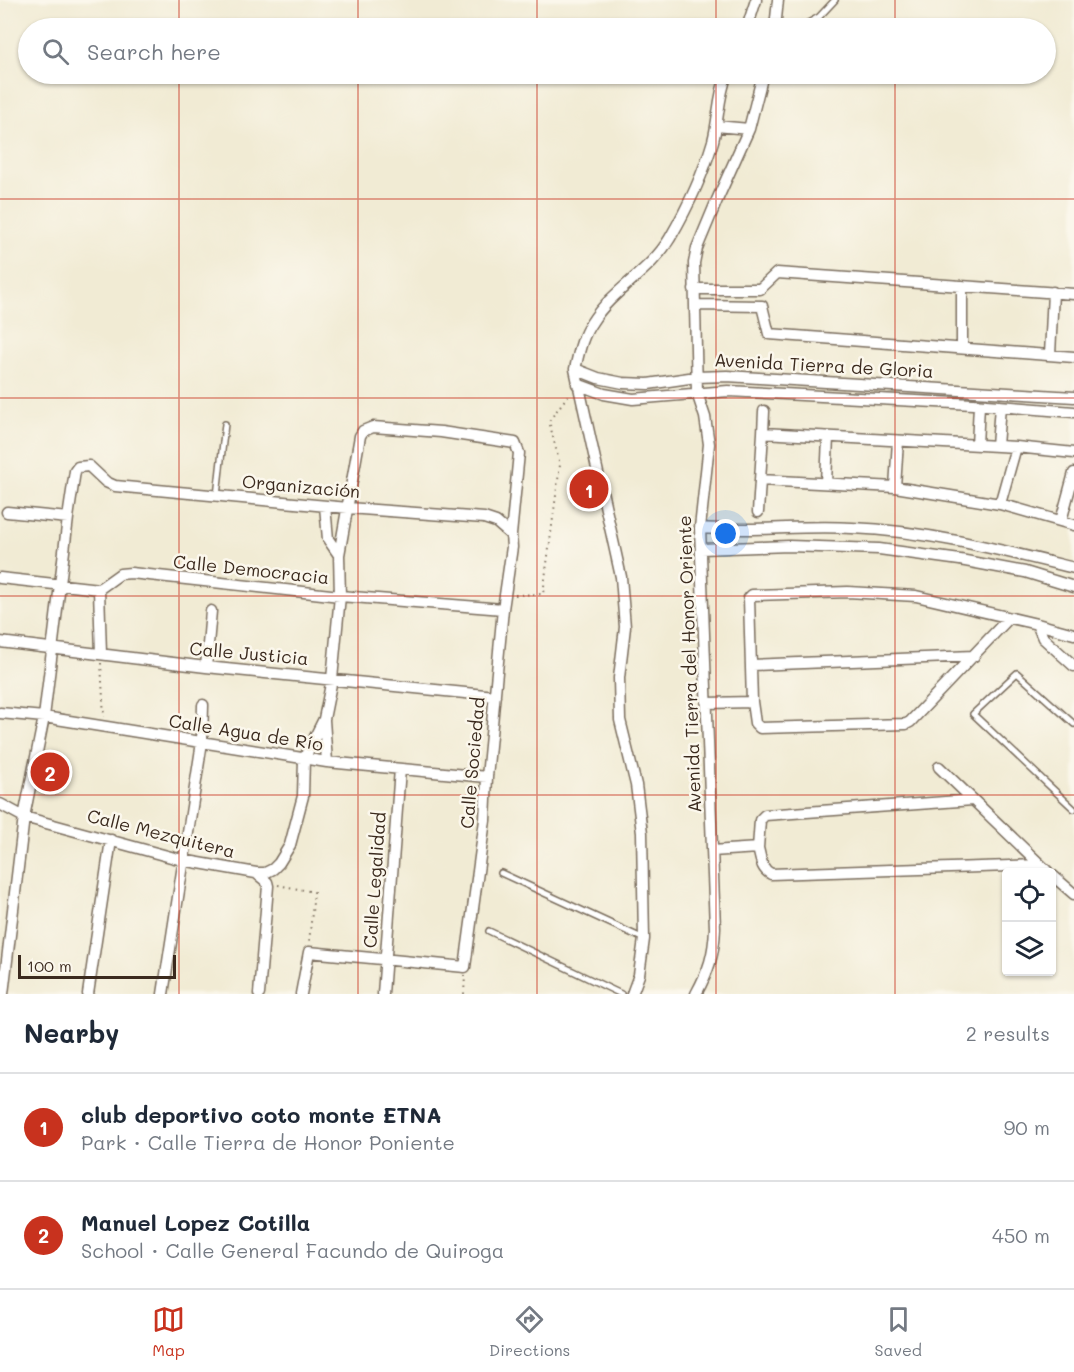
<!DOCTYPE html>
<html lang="en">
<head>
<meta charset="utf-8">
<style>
	body { margin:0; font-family:Mali,sans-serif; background:#f6f6f7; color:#1f2937 }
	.controls { position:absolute; right:18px; bottom:18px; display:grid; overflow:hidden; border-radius:6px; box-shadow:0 2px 4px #0004 }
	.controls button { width:54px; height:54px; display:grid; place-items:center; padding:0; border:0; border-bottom:2px solid #e0e1e3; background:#fff; color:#1f2937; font:30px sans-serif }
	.scale { position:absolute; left:18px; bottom:15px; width:158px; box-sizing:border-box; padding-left:6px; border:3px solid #3b2a1e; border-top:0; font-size:16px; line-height:21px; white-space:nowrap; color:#3b2a1e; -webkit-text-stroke:4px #fbf7ec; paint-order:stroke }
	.you { position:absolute; left:726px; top:534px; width:21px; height:21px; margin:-15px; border:4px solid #fff; border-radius:50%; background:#1a73e8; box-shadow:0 0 0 9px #1a73e833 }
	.badge { display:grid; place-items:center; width:39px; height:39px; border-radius:50%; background:#c8321e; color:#fff; font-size:20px; font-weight:700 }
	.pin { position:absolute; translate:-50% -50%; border:3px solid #fff; box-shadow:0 2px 6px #0006 }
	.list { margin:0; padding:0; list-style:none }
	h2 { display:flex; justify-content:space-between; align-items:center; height:78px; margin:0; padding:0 24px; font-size:26px }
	h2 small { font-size:20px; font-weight:400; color:#747a83 }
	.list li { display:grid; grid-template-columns:39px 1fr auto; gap:18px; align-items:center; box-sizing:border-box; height:108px; padding:0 24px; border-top:2px solid #e0e1e3 }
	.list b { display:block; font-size:22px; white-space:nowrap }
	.list p { margin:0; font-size:20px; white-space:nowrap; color:#747a83 }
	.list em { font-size:20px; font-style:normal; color:#747a83 }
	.icon { flex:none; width:33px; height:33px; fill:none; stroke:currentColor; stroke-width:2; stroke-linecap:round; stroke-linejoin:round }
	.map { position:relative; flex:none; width:1074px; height:994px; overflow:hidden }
	.search { position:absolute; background:#fff; box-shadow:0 2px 4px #0004; left:18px; right:18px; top:18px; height:66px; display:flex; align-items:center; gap:15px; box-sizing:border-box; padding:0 21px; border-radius:33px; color:#747a83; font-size:22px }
	.sheet { height:294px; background:#fff }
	nav { display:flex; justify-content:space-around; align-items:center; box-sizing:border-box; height:84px; border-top:2px solid #e0e1e3; background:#fff; font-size:16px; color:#747a83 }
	nav a { display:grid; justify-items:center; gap:3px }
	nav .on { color:#c8321e }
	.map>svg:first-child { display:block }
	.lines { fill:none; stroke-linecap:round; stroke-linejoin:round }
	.lane-casing { stroke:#7b6e5e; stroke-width:8 }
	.street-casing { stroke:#7b6e5e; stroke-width:13 }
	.path { stroke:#7b6e5e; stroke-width:2; stroke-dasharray:1.5 4.5; stroke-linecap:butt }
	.lane { stroke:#fff; stroke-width:5 }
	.street { stroke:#fff; stroke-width:10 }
	.grid { fill:none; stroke:#c8321e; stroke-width:1.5; stroke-opacity:0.55 }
	.labels { text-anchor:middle; stroke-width:5; stroke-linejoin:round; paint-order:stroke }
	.street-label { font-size:18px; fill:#3b2a1e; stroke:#fbf7ec }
</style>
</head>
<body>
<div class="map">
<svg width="1074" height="994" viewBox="0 0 1074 994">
	<rect width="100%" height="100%" fill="#fbf7ec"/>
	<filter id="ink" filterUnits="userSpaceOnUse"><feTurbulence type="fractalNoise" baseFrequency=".0167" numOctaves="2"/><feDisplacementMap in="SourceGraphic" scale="12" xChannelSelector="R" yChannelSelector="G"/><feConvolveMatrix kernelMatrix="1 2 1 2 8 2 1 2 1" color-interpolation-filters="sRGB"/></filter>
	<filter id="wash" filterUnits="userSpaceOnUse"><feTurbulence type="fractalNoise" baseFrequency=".008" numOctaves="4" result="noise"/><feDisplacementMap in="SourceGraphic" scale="24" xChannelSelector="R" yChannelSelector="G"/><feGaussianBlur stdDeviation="1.35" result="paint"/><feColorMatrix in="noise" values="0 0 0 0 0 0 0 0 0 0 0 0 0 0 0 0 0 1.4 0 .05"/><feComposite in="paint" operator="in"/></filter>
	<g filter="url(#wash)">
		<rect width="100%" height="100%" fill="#f1ebd4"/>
	</g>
	<g filter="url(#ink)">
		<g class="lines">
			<defs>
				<path id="lane" d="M799,28L819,17L835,0
					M217,496L225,424
					M1074,724L1017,673L973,714L1074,809
					M501,873L644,939
					M489,931L621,994"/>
				<path id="street" d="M747,28L756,0
					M775,28L778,0
					M716,126L749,129
					M962,286V348
					M694,289H760L777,273L1074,294
					M695,305L762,306L769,334L1074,357
					M1050,355L1053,292
					M575,369L598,378L623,383L648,384L696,377L727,376L1074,397
					M577,384L604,394L633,399L728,391L973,404L1074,412
					M763,433L764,411
					M977,445L979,405
					M997,446L1000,406
					M760,480L895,487L1000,504L1074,525
					M826,483L828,437
					M895,487L898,441
					M1000,504L1016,447
					M325,506L328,539L339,555
					M7,512L68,518
					M758,512L763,433L1016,447L1074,453
					M1061,521L1074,473
					M700,528C751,532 802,525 852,528C928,531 1001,550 1074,568
					M701,549L789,546L879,549L960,560L1025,572L1074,587
					M0,578L99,589L120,574L131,573L340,596L503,609
					M99,589L101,654
					M1037,624L1043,638L1074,666
					M0,642L206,667L495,696
					M752,665L974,656
					M206,667L211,611
					M752,702L749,598L752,595L848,592L916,596L1037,624L1074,634
					M707,703L752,702L755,723L760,728L906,724L910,722L1009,618
					M0,713L44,717L327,762L487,777
					M324,720L327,762
					M939,767L1048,872
					M0,804L24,817L182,860L256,873L267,882L268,886L259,994
					M758,848L760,820L765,815L973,800
					M712,851L758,848C761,859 761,869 771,874L1039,865
					M256,873H265L273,869L279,863L290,845L303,796L304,759L324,719L332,679L340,596L339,555L360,436L363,431L373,427L441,432L515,443L519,453L511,535L512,547L503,609L487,777L485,820L465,967L309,952L301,994
					M1052,875L1074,894
					M3,994L24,817L44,717L68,518L75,471L78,467L89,466L106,482L115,486L348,508L484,518L496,522L511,535
					M88,994L111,840
					M163,994L202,742L203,705
					M383,994L400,769
					M632,994L639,975L644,939L642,833L636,785L620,720L619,678L625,627L621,577L575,369C579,352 582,336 592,322C613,289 650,272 670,238C688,207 703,175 713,141C719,118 718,96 727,74
					M696,994C709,970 714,955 715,928L700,528L709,444L705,417L697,393L694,263L697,248L717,200L749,129L763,74"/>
			</defs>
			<use href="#lane" class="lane-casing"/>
			<use href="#street" class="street-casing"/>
			<path class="path" d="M515,595L543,594L560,465L549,421L569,394
				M101,663L104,717
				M278,885L314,892L309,943
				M464,994L465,975"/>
			<use href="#lane" class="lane"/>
			<use href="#street" class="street"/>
		</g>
	</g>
	<path class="grid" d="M179,0V28M358,0V28M537,0V28M716,0V28M895,0V28M179,74V994M358,74V994M537,74V994M716,74V994M895,74V994M0,199H1074M0,398H1074M0,596H1074M0,795H1074"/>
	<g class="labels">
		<g class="street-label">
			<text transform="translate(824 366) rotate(3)" y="6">Avenida Tierra de Gloria</text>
			<text transform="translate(301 487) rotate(5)" y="6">Organización</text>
			<text transform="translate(251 570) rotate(6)" y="6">Calle Democracia</text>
			<text transform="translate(249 654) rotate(5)" y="6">Calle Justicia</text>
			<text transform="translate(690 664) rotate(-92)" y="6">Avenida Tierra del Honor Oriente</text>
			<text transform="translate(246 733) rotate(9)" y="6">Calle Agua de Río</text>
			<text transform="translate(473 763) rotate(-85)" y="6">Calle Sociedad</text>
			<text transform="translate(161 834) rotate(14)" y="6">Calle Mezquitera</text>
			<text transform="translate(375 880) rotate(-86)" y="6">Calle Legalidad</text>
		</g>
	</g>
</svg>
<div class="controls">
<button><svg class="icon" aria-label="locate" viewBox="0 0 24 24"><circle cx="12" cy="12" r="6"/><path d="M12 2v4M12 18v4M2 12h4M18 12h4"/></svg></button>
<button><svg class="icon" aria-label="layers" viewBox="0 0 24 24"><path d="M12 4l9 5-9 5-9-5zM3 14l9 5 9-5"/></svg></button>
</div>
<div class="scale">100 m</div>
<div class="you"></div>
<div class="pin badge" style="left:589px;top:489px">1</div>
<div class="pin badge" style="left:50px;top:772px">2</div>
<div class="search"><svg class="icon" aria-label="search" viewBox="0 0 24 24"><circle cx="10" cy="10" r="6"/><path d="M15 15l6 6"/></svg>Search here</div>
</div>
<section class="sheet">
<h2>Nearby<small>2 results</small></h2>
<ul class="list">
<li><span class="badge">1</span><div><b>club deportivo coto monte ETNA</b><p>Park · Calle Tierra de Honor Poniente</p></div><em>90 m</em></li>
<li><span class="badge">2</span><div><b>Manuel Lopez Cotilla</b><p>School · Calle General Facundo de Quiroga</p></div><em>450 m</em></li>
</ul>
</section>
<nav>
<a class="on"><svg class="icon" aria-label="map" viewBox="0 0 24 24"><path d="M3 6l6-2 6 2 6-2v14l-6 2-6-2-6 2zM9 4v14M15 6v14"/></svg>Map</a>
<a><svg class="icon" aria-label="directions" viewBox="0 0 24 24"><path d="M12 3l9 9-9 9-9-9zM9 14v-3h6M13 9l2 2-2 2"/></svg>Directions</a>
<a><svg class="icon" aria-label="saved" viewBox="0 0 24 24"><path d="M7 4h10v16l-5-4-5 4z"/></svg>Saved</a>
</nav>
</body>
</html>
